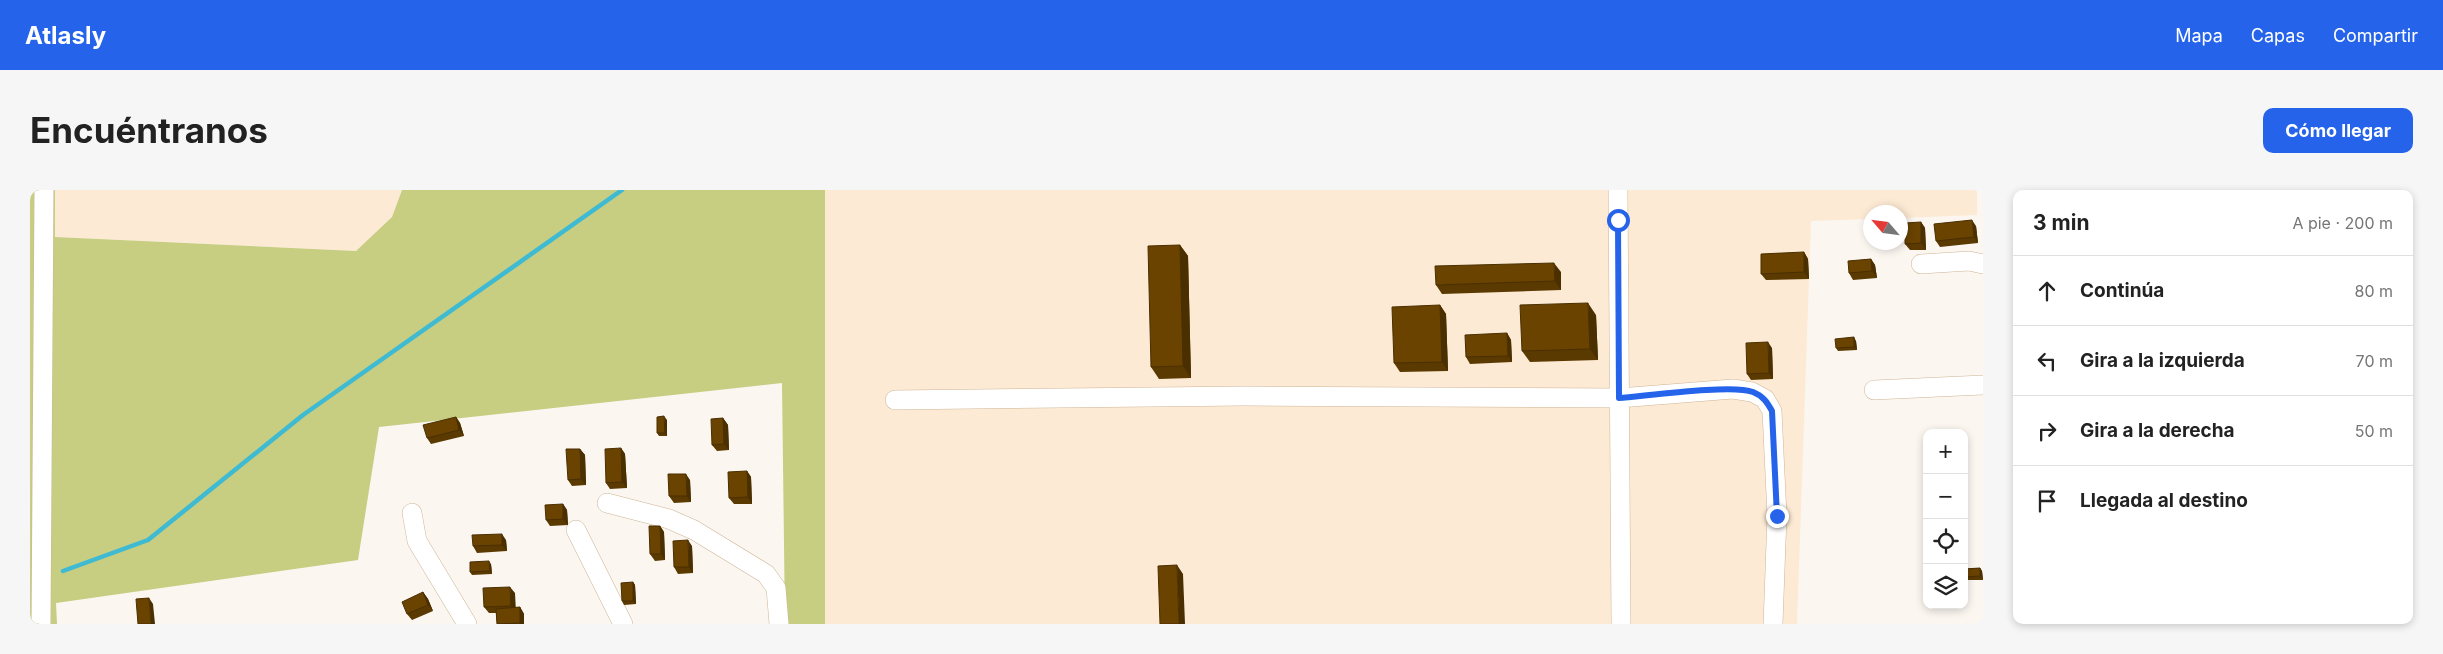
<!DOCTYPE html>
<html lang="es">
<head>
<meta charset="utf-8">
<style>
	body { margin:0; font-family:Inter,sans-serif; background:#f6f6f6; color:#222 }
	.controls { position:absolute; right:15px; bottom:15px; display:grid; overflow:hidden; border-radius:10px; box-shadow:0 2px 8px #0003 }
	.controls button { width:45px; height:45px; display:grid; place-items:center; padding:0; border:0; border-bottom:1px solid #e0e0e0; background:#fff; color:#222; font:25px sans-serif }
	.compass { position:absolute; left:1833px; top:15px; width:45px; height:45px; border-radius:50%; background:#fff; box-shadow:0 2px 8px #0003; rotate:298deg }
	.stop { position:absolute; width:15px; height:15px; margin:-11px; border:4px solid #2563eb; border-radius:50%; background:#fff }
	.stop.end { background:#2563eb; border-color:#fff; box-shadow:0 1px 5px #0008 }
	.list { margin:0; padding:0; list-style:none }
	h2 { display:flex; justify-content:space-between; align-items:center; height:65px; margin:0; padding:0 20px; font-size:21px }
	h2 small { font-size:16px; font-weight:400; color:#767676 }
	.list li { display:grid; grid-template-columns:32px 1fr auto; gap:15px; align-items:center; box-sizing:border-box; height:70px; padding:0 20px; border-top:1px solid #e0e0e0 }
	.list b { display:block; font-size:19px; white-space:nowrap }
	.list em { font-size:16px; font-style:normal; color:#767676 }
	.icon { flex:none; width:28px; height:28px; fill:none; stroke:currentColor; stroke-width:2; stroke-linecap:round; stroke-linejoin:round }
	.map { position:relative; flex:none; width:1953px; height:434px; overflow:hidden; border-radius:10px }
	header { display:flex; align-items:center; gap:30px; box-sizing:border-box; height:70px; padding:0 25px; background:#2563eb; color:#fff }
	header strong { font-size:24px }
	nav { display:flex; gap:28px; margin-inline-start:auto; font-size:18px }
	.intro { display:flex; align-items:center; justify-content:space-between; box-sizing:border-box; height:120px; padding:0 30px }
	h1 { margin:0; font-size:35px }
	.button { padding:12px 22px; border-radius:10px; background:#2563eb; color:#fff; font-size:18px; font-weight:700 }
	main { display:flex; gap:30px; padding:0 30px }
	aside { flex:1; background:#fff; border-radius:10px; box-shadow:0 2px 8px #0003 }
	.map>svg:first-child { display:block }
	.built { fill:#fdead4 }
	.green { fill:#c7cd81 }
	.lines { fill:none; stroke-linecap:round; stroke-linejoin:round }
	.stream { stroke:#3ebad3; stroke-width:4.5 }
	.minor-casing { stroke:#ceb597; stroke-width:20 }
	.minor { stroke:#fff; stroke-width:19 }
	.wall { fill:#5b3a01 }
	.shaded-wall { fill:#4a2f01 }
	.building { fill:#6a4301; stroke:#4a2f01 }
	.route { stroke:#2563eb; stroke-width:6 }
</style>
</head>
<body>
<header>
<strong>Atlasly</strong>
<nav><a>Mapa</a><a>Capas</a><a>Compartir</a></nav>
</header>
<div class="intro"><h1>Encuéntranos</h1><a class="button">Cómo llegar</a></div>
<main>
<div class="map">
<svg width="1953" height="434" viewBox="0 0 1953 434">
	<rect width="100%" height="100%" fill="#fbf6f0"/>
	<path class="built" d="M25,0H372L362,27L326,61L24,47Z
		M795,0H1947V25L1871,28L1870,22H1840V29L1781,31L1767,434H795Z"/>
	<path class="green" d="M0,0H25V47L326,61L362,27L372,0H795V434H755L752,193L349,237L328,370L26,413L27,434H0Z"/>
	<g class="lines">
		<path class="stream" d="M33,381L118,350L273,225L592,0"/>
		<defs>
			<path id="minor" d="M1588,0L1591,434
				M1891,74L1939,71L1953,74
				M1844,200L1953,195
				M865,210L1215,206L1589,208L1703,199L1722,202L1735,209L1742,221L1747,326L1743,434
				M577,313L639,329L664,340L736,384L746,398L749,434
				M382,323L387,351L437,434
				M546,340L593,434
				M11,434L14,0"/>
		</defs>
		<use href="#minor" class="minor-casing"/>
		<use href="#minor" class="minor"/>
	</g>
	<path class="wall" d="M1891,32L1895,38L1896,60H1880L1875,54Z
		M1946,36L1948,53L1910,57L1906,51Z
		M1150,55L1158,66L1161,188L1129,189L1121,177Z
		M1774,62L1778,69L1779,89L1736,90L1731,84Z
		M1841,69L1845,75L1847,88L1823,90L1819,83Z
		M1531,82V100L1412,104L1406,95Z
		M1410,115L1416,124L1418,181L1370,182L1364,173Z
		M1566,125L1568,170L1500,172L1492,161Z
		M1477,143L1481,150L1482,172L1440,174L1436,167Z
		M1826,151L1827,160L1808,161L1806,158Z
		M1742,158L1743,189L1721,190L1717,184Z
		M426,227L430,233L434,246L401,254L397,248Z
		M693,228L698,235L699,260L687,261L682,255Z
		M637,230V246H629L627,243Z
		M591,258L595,264L597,298L580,299L576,293Z
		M550,259L555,265L556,295L542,296L538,290Z
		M717,281L721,287L722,314H704L699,308Z
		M660,290L661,312L644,313L639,306Z
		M533,314L537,320L538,335L520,336L516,330Z
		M630,336L634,342L635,370L625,371L620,364Z
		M476,350L477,361L447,363L443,356Z
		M662,356L663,383L648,384L644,377Z
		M461,374L462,384L442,385L440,382Z
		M1950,378L1952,381L1953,390H1935L1934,379Z
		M603,392L605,395L606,414L594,415L592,411Z
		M393,402L398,409L403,421L382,430L377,424Z
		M485,403V418L490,417L494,424V434H467L466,423H459L454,417Z"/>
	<path class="shaded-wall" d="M1942,30L1946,36L1948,53L1944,47Z
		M1891,32L1895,38L1896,60L1891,53Z
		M1150,55L1158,66L1161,188L1153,176Z
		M1774,62L1778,69L1779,89L1774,82Z
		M1841,69L1845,75L1847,88L1842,81Z
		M1524,73L1531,82V100L1525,91Z
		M1558,113L1566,125L1568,170L1560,159Z
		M1410,115L1416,124L1418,181L1412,172Z
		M1477,143L1481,150L1482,172L1478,166Z
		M1824,147L1826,151L1827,160L1824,157Z
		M1738,152L1742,158L1743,189L1739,183Z
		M634,226L637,230V246L635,243Z
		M426,227L430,233L434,246L429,240Z
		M693,228L698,235L699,260L694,254Z
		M591,258L595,264L597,298L592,292Z
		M550,259L555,265L556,295L551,289Z
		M717,281L721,287L722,314L718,307Z
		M656,284L660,290L661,312L657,306Z
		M533,314L537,320L538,335L533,329Z
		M630,336L634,342L635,370L631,364Z
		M472,344L476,350L477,361L472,355Z
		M658,350L662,356L663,383L659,377Z
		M459,371L461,374L462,384L460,381Z
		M1147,375L1153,384L1155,434H1149Z
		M1950,378L1952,381L1953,390L1950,386Z
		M603,392L605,395L606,414L603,411Z
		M480,397L485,403L486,422L481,416Z
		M393,402L398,409L403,421L398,415Z
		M119,408L123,414L125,434H121Z
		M490,417L494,424V434H491L490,433Z"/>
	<path class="building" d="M1942,30L1944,47L1906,51L1904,34Z
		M1891,32V53L1875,54V33Z
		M1150,55L1153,176L1121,177L1118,56Z
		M1774,62V82L1731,84V64Z
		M1841,69L1842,81L1819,83L1818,71Z
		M1524,73L1525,91L1406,95L1405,76Z
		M1558,113L1560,159L1492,161L1490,115Z
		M1410,115L1412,172L1364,173L1362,117Z
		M1477,143L1478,166L1436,167L1435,145Z
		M1824,147V157L1806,158L1805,149Z
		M1738,152L1739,183L1717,184L1716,153Z
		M634,226L635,243H627V227Z
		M426,227L429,240L397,248L393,235Z
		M693,228L694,254L682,255L681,229Z
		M591,258L592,292L576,293L575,259Z
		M536,259H550L551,289L538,290Z
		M717,281L718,307L699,308L698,282Z
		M638,284H656L657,306H639Z
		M533,314V329L516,330L515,315Z
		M619,336H630L631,364H620Z
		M472,344V355L443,356L442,345Z
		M658,350L659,377H644L643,351Z
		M459,371L460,381L440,382V372Z
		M1147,375L1149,434H1130L1128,376Z
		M1950,378V386L1934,387V379Z
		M603,392V411H592L591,393Z
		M480,397L481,416L454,417L453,398Z
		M393,402L398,415L377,424L372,412Z
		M119,408L121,434H108L106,409Z
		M490,417V433L467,434L466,419Z"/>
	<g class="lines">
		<path class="route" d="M1588,30L1589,208C1616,206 1702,194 1723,202C1733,206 1737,212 1742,221L1747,326"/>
	</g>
</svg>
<div class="controls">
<button>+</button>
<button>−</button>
<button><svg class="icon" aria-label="locate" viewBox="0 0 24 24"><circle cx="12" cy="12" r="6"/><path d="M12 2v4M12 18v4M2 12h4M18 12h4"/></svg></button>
<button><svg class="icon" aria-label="layers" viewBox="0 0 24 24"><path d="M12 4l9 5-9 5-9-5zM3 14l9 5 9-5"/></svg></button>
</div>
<svg class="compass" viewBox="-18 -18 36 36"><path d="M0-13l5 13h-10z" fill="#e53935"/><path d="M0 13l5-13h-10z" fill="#767676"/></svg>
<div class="stop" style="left:1588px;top:30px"></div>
<div class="stop end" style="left:1747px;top:326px"></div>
</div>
<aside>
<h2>3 min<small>A pie · 200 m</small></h2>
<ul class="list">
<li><svg class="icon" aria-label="ahead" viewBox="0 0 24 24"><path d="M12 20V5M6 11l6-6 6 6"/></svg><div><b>Continúa</b></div><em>80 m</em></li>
<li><svg class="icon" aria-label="left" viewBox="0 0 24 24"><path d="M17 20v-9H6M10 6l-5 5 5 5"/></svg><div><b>Gira a la izquierda</b></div><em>70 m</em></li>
<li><svg class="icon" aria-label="right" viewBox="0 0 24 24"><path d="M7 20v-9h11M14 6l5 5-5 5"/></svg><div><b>Gira a la derecha</b></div><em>50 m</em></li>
<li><svg class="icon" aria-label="arrive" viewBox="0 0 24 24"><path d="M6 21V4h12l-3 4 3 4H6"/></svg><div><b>Llegada al destino</b></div></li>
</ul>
</aside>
</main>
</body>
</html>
